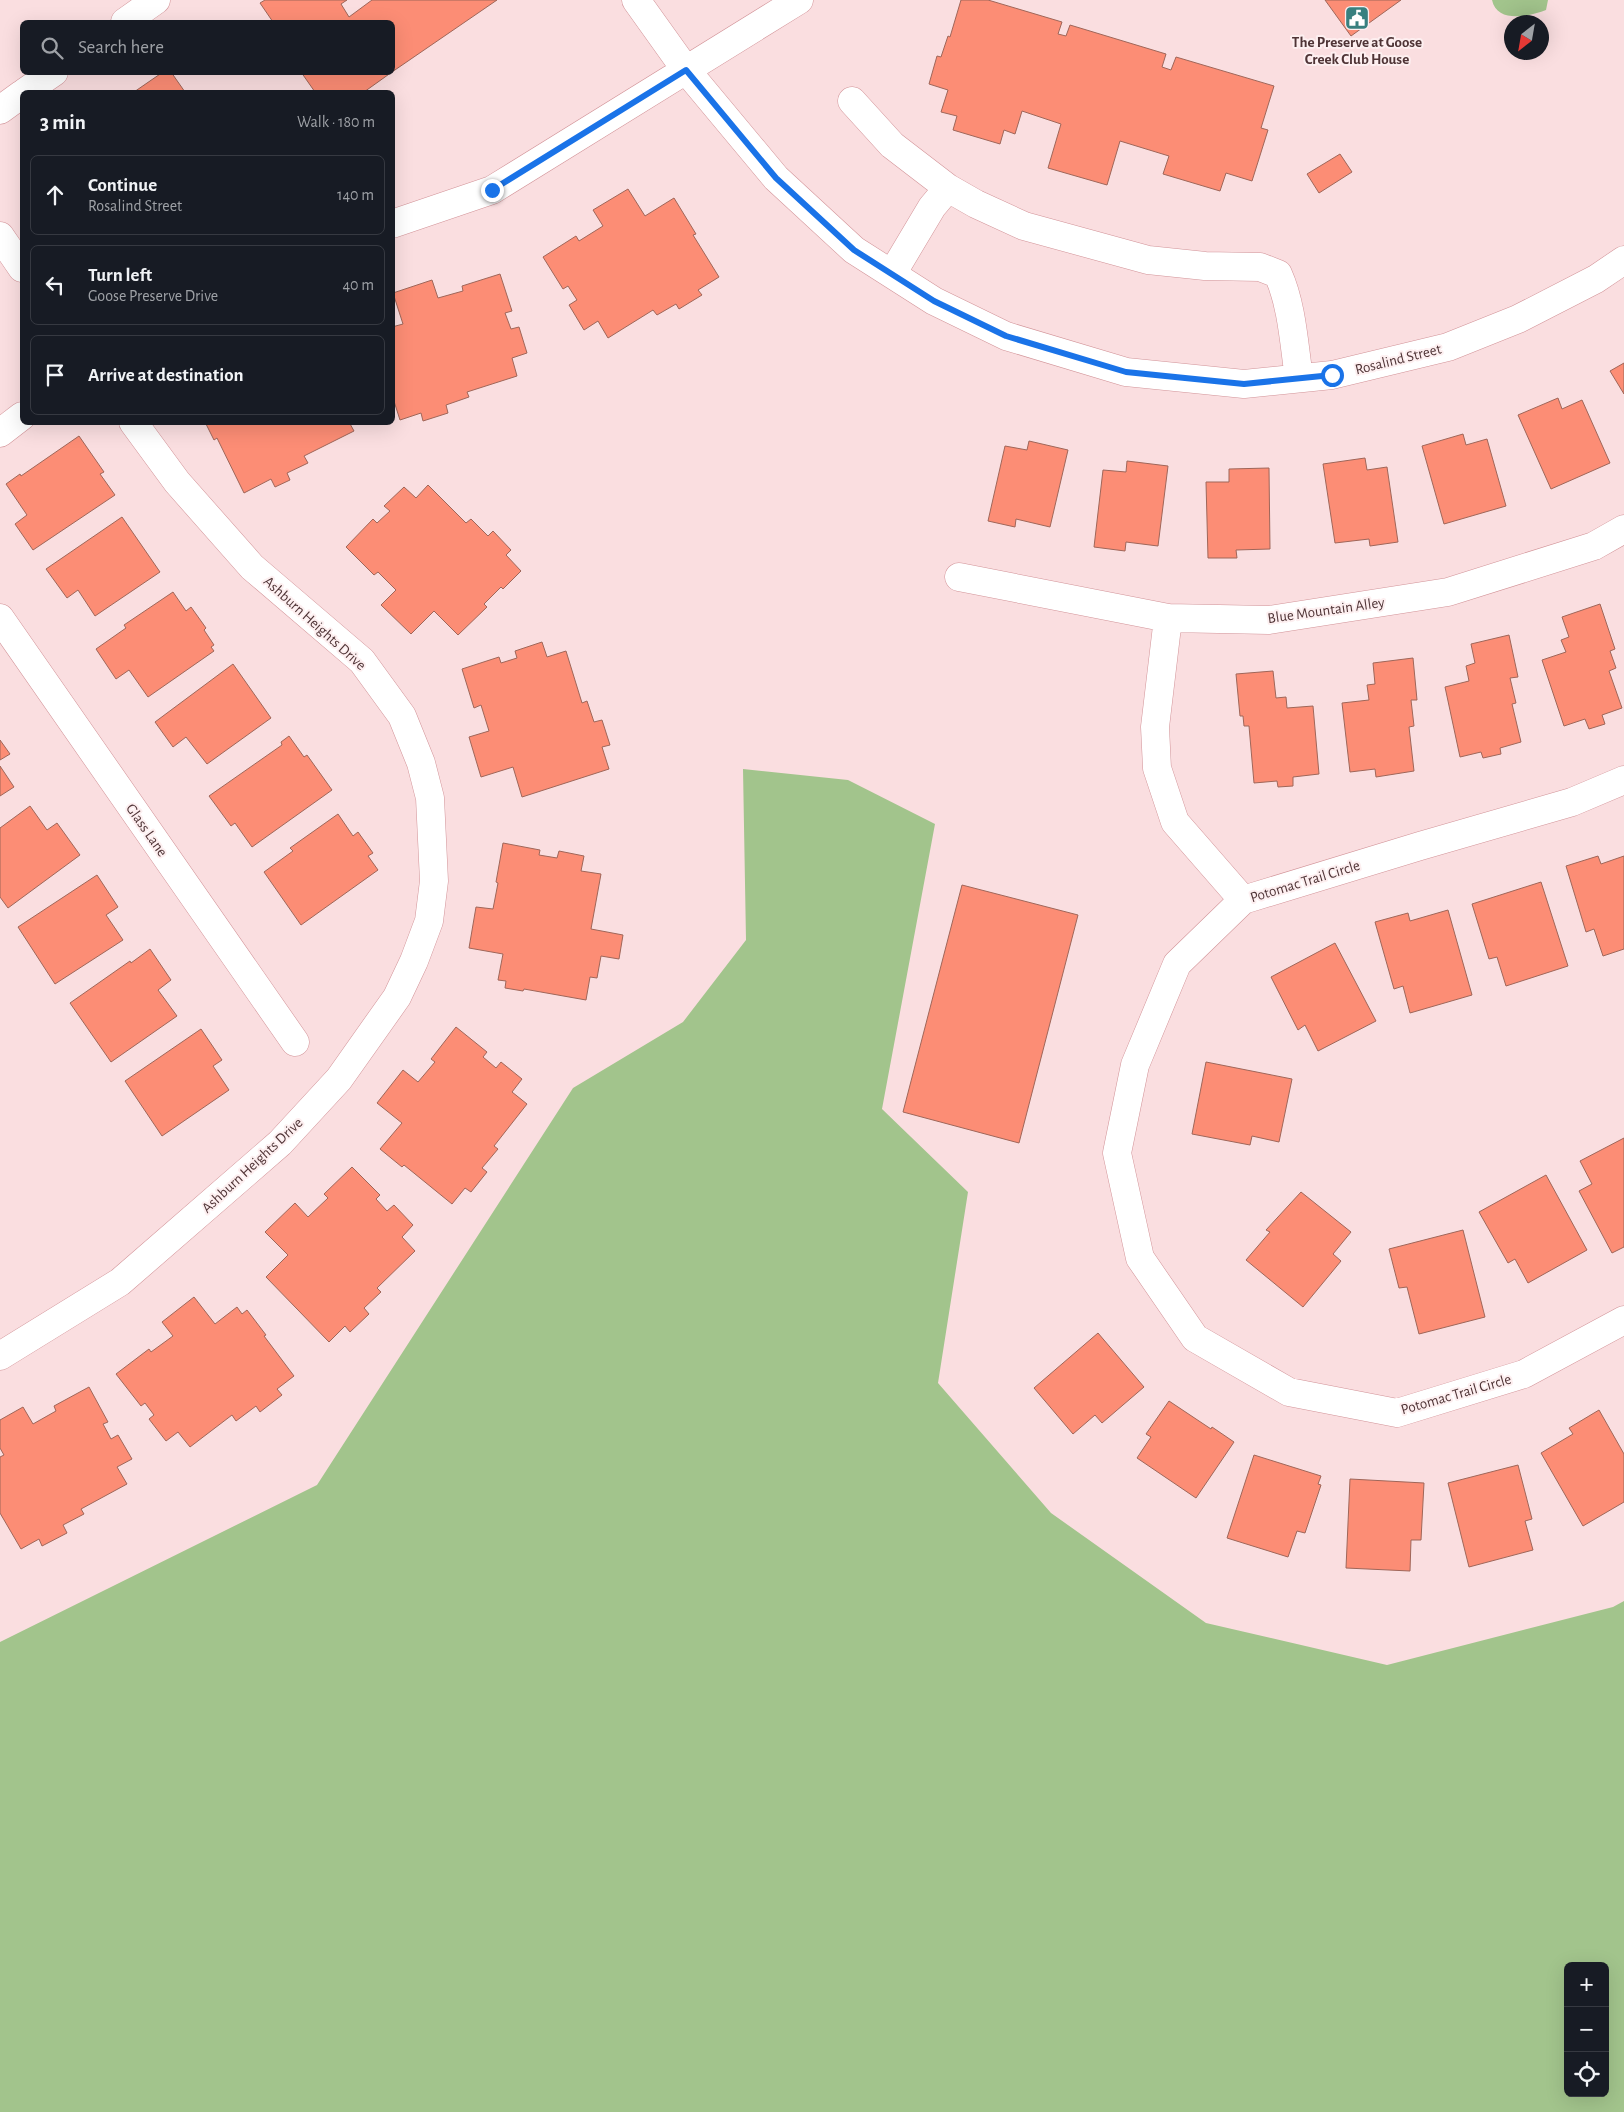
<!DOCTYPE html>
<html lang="en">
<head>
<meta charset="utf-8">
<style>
	body { margin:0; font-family:"Alegreya Sans",sans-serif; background:#242831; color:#f1f3f6 }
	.controls { position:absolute; right:15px; bottom:15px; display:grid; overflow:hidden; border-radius:8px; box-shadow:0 5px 20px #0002 }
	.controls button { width:45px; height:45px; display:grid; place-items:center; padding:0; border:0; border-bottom:1px solid #363941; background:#171b24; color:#f1f3f6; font:25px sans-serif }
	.compass { position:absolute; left:1504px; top:15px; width:45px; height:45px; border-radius:50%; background:#171b24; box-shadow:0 5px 20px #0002; rotate:211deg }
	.stop { position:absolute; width:15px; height:15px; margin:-11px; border:4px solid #1a73e8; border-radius:50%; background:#fff }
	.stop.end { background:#1a73e8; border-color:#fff; box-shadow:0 1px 5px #0008 }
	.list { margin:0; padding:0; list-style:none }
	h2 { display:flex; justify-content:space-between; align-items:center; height:65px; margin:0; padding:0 20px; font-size:21px }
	h2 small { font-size:16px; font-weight:400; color:#9ea1a6 }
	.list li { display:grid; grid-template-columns:32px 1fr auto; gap:15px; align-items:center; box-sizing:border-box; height:80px; margin:0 10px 10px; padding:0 10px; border:1px solid #363941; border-radius:8px }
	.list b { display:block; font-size:19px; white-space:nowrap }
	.list p { margin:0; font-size:16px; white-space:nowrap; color:#9ea1a6 }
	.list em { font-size:16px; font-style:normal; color:#9ea1a6 }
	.icon { flex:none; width:28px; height:28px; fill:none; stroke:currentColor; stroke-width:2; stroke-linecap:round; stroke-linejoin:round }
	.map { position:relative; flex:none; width:1624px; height:2112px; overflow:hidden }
	.search { position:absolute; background:#171b24; box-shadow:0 5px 20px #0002; left:20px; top:20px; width:375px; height:55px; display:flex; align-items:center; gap:12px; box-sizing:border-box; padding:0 18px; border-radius:8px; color:#9ea1a6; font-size:19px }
	.panel { position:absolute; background:#171b24; box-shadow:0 5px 20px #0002; left:20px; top:90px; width:375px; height:335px; border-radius:8px }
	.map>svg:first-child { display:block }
	.green { fill:#a2c48c; fill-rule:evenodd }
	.building { fill:#fc8d75; stroke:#9f6659 }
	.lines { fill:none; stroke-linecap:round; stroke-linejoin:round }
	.minor-casing { stroke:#d29398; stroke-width:29 }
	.minor { stroke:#fff; stroke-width:28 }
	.route { stroke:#1a73e8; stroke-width:6 }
	.labels { text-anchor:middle; stroke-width:4; stroke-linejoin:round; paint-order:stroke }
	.poi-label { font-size:15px; font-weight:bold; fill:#4f3436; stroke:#fdeff0 }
	.street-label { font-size:15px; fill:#4f3436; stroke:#fdeff0 }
</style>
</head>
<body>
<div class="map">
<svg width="1624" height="2112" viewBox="0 0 1624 2112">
	<rect width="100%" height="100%" fill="#fadee0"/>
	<path class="green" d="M1492,0H1548L1546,10C1530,16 1497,24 1492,0Z
		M743,769L848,780L935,824L882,1109L968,1192L938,1383L1051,1513L1206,1623L1387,1665L1613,1607L1624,1601V2112H0V1642L317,1485L573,1088L683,1022L746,940ZM1568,1966H1605V2093H1568Z"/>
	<path class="building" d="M265,0H347L341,4L349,17L372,0H497L392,72V22H273L260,3Z
		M961,0H988L1062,22L1058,34L1066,36L1070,25L1166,54L1162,67L1171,70L1176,57L1274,86L1261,128L1268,130L1252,181L1226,173L1220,191L1163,174L1169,156L1120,141L1107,185L1048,168L1061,124L1022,111L1015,134L1004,130L1000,144L953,130L957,116L941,112L948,90L929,84L937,56L941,57L948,36L950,37Z
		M1325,0H1401L1351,36Z
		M163,72H171L185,92H134Z
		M301,72H392L364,92H315Z
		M1340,154L1352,172L1319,193L1307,174Z
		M628,189L645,216L674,198L696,234L693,235L719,277L698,290L702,295L679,309L676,304L657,315L653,310L608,338L598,321L584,330L569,305L577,300L568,286L563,289L543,257L576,236L579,241L603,226L593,210Z
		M500,274L512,311L505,313L511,329L519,327L527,353L512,358L517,376L467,392L469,397L446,405L448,413L423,421L421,413L400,420L392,395V327L403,324L393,293L432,280L438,298L463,291L462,286Z
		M1624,363V394L1610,371Z
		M1558,398L1562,409L1582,400L1610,463L1551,489L1518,415Z
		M205,422H349L354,431L304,456L308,463L287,473L290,480L275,487L271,479L244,493L217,438L214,440Z
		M1463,434L1466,445L1487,439L1506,506L1444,524L1422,446Z
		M79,436L104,472L100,474L115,495L33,550L15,524L27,515L6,484L20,474L21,476Z
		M1029,441L1068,450L1050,527L1016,519L1015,527L988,521L1005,446L1027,450Z
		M1365,458L1367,470L1387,467L1398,542L1370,546L1369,539L1335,543L1323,464Z
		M1127,461L1168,466L1158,546L1126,542L1125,551L1094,547L1103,470L1126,472Z
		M1269,468L1270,549L1236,550L1237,558H1208L1206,482H1229V469Z
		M428,485L466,523L471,519L488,536L493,531L511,550L506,555L521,571L503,589L501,587L484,604L487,607L458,635L434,611L411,634L381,605L396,590L378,572L374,575L346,547L373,519L377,523L390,511L384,506L404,487L416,498Z
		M122,517L160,572L95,616L78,590L67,598L46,569Z
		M173,592L186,611L191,607L206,628L204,630L214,645L211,647L214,651L148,697L129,670L116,679L96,649L126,628L124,625Z
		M1600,604L1615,649L1610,651L1616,668L1609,671L1622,708L1602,715L1605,724L1589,729L1585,719L1564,726L1542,660L1566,652L1561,640L1569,637L1562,617Z
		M1509,635L1518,677L1510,678L1516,703L1512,704L1521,742L1500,748L1501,754L1483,758L1481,752L1460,757L1445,687L1469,681L1466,666L1475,663L1471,644Z
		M542,642L547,657L566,651L582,703L587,701L594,722L602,720L610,745L602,747L609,769L522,797L513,767L481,777L469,737L489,731L481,705L474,708L462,669L499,657L501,663L517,658L515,651Z
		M1413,658L1417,700H1411L1414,726L1409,727L1414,771L1376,777L1375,769L1350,772L1342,703L1369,700L1367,685L1375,684L1373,663Z
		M233,664L271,718L207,764L186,737L173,747L155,722Z
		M1273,671L1276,698L1286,697L1287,708L1313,706L1319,774L1293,777V786L1278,787L1277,781L1254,783L1249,726H1244L1243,716H1240L1236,674Z
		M289,736L304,757L307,755L332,790L252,847L235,823L231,826L209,796L282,745L281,742Z
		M0,740L10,754L0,760Z
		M0,766L14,787L0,796Z
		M30,806L47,830L57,823L80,855L8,908L0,897V828Z
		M338,814L353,836L358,832L373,853L368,856L378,870L301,925L264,872L293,851L290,848Z
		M503,843L540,850L539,855L557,858L559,851L584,856L581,871L601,874L591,929L623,935L619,959L601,956L597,978L590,977L586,1000L524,989L523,991L505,988L506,981L498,980L503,954L469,948L476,907L493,909L498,883L496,882Z
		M1598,856L1601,864L1624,856V949L1603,956L1594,929L1586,932L1566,866Z
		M97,875L118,907L106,915L123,940L55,984L18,927Z
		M1541,882L1568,966L1506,986L1497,957L1489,959L1472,904Z
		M962,885L1078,915L1019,1143L903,1112Z
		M1448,910L1472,995L1410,1013L1403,986L1394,989L1375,922L1408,913L1410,921Z
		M1335,943L1376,1021L1318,1051L1305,1025L1298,1030L1271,977Z
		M150,949L171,980L158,990L177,1016L111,1062L70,1003L130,961L131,963Z
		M456,1027L487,1052L483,1057L496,1068L501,1062L522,1079L512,1092L527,1104L494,1146L498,1149L482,1168L487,1172L471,1192L465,1188L452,1204L404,1165L402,1167L380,1149L402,1123L377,1103L403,1070L418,1082L435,1062L431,1059Z
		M201,1029L222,1060L213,1066L229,1090L162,1136L125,1081Z
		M1206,1062L1292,1079L1279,1142L1252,1136L1250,1145L1192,1134Z
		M1624,1138V1247L1612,1253L1579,1191L1592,1184L1580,1161Z
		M352,1167L380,1195L376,1199L387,1211L394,1205L413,1225L402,1237L415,1251L377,1288L381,1292L364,1308L369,1314L350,1332L345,1326L329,1342L266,1277L288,1255L265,1232L295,1203L308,1217L328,1198L324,1194Z
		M1546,1175L1587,1250L1528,1283L1515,1259L1508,1263L1479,1212Z
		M1301,1192L1351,1232L1333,1254L1341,1261L1303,1307L1246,1260L1270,1232L1266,1230Z
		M1463,1230L1485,1317L1419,1334L1407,1287L1399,1288L1389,1249Z
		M194,1297L215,1324L237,1307L242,1314L247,1310L266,1335L264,1336L294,1376L277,1389L282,1395L260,1412L256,1406L236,1421L232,1415L190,1447L178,1432L166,1441L149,1419L154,1415L145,1403L141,1406L116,1374L149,1349L151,1352L173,1336L162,1322Z
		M1098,1333L1144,1387L1102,1423L1095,1415L1073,1434L1034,1388Z
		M89,1387L108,1422L103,1424L111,1439L118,1435L132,1459L117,1467L127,1484L81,1509L84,1514L63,1525L67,1533L42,1546L39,1539L21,1549L0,1513V1457L4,1455L0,1448V1420L23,1407L33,1424L56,1411L54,1406Z
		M1169,1401L1211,1429L1212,1427L1234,1442L1196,1498L1137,1458L1151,1437L1146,1434Z
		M1599,1410L1624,1454V1502L1583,1526L1541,1453L1573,1434L1569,1428Z
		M1254,1455L1321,1476L1318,1484L1321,1485L1305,1533L1297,1531L1288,1557L1227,1538Z
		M1518,1465L1532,1519L1525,1521L1533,1550L1469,1567L1448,1483Z
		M1350,1479L1424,1483L1421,1540H1411L1410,1571L1346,1568Z"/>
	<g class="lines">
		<defs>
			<path id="minor" d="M636,0L686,70L776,178L854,250L934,301L1006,336L1126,372L1244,384L1332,375L1448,347L1518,319L1596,279L1624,260
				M125,22L156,0
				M25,92L54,72
				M852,101L892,145L948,188
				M0,110L22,94
				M392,224L492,190L799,0
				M0,236L22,268
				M892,274L932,207L948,188L976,204L1024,226L1148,260L1205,266L1260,267L1278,274C1292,305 1294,344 1299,378
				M0,433L22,416
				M959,577L1168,618L1269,620L1448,592L1594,546L1624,529
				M0,618L295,1042
				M1168,618L1155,727L1157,768L1175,822L1243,900
				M1624,780L1572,802L1420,846L1243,900L1177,964L1135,1065L1117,1153L1140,1258L1195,1338L1289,1392L1397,1413L1524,1374L1624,1320
				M0,1356L120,1282L280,1143L339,1079L397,997L414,961L429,921L434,881L430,798L421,763L402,716L362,661L252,567L177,482L133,422"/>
		</defs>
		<use href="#minor" class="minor-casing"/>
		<use href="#minor" class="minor"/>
	</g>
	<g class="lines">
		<path class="route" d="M492,190L686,70L776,178L854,250L934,301L1006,336L1126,372L1244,384L1332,375"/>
	</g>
	<defs>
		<symbol id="civic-square" viewBox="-11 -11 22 22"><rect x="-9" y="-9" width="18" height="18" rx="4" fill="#38807f" stroke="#fdeff0"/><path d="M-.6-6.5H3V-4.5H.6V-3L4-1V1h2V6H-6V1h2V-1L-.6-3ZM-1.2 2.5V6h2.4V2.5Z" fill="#fff"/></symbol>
	</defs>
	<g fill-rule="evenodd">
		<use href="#civic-square" x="1343" y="4" width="28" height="28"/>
	</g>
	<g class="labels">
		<g class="poi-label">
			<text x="1357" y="47">The Preserve at Goose<tspan x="1357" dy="17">Creek Club House</tspan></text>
		</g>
		<g class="street-label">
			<text transform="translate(1398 359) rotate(-14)" y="5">Rosalind Street</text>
			<text transform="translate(1326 610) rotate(-8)" y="5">Blue Mountain Alley</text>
			<text transform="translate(315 623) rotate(42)" y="5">Ashburn Heights Drive</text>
			<text transform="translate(147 830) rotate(55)" y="5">Glass Lane</text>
			<text transform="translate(1305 881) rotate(-17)" y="5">Potomac Trail Circle</text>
			<text transform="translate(252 1165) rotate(-43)" y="5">Ashburn Heights Drive</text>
			<text transform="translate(1456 1394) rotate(-16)" y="5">Potomac Trail Circle</text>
		</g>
	</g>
</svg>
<div class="controls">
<button>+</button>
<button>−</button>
<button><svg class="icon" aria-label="locate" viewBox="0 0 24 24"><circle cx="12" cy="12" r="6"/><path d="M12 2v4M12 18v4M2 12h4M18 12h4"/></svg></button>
</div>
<svg class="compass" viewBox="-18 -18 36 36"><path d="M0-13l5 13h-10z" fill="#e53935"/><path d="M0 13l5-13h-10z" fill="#9ea1a6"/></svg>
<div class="stop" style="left:1332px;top:375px"></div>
<div class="stop end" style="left:492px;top:190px"></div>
<div class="search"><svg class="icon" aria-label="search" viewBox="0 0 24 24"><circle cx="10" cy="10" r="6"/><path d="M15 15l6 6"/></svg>Search here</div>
<section class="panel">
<h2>3 min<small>Walk · 180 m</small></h2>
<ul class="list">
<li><svg class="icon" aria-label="ahead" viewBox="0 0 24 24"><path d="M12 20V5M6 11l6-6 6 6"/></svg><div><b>Continue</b><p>Rosalind Street</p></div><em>140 m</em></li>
<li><svg class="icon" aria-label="left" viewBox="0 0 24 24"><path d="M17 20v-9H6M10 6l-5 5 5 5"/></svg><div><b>Turn left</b><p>Goose Preserve Drive</p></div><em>40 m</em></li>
<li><svg class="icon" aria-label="arrive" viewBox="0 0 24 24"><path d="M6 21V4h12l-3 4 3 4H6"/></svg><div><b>Arrive at destination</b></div></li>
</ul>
</section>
</div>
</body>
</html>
